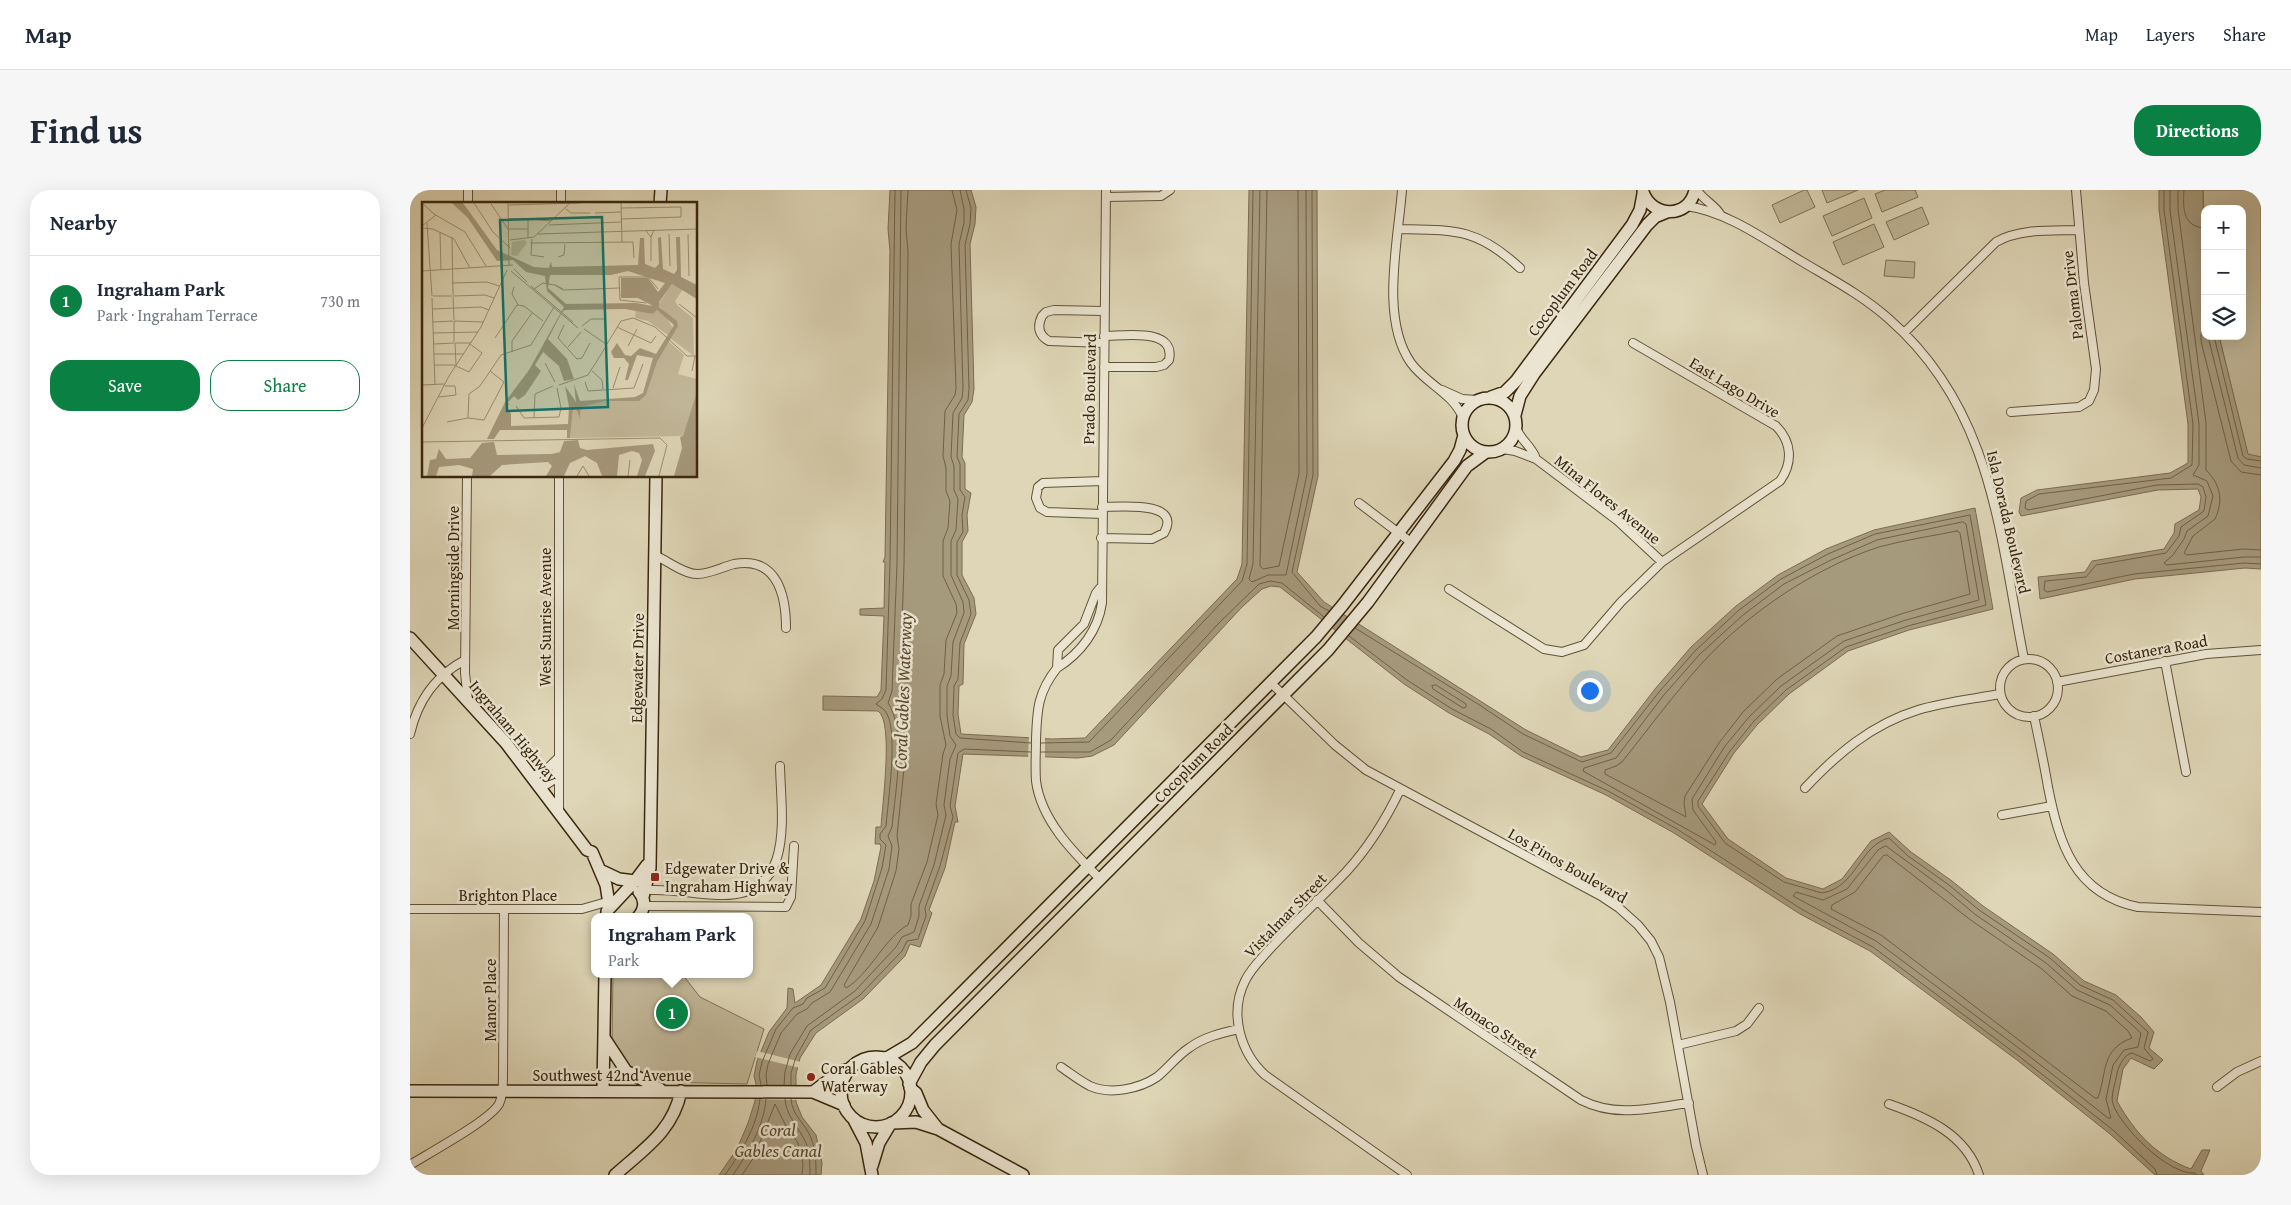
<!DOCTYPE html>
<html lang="en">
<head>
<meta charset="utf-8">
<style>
	body { margin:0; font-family:"Gentium Book Plus",serif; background:#f6f6f7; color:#1f2937 }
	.controls { position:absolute; right:15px; top:15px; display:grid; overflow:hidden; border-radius:10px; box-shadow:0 5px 20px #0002 }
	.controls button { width:45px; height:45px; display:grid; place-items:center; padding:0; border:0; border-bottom:1px solid #e0e1e3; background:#fff; color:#1f2937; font:25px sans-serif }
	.you { position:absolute; left:1179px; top:500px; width:18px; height:18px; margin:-12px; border:4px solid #fff; border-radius:50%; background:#1a73e8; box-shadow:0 0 0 8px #1a73e833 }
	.badge { display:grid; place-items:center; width:32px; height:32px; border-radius:50%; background:#0b8043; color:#fff; font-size:16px; font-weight:700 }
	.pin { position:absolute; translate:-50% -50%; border:2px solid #fff; box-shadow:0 1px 5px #0006 }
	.popup { position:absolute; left:181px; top:723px; width:162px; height:65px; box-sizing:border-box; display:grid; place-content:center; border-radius:10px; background:#fff; filter:drop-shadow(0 1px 4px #0005); font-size:16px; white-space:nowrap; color:#747a83 }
	.popup b { font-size:19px; color:#1f2937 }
	.popup::after { content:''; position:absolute; left:50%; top:100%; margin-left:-10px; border:10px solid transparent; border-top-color:#fff }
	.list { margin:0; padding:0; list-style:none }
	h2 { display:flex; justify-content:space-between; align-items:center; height:65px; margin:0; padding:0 20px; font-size:21px }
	h2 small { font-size:16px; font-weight:400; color:#747a83 }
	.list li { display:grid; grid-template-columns:32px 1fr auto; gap:15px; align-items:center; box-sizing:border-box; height:90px; padding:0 20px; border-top:1px solid #e0e1e3 }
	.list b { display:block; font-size:19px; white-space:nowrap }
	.list p { margin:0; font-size:16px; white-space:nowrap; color:#747a83 }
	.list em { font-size:16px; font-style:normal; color:#747a83 }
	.actions { display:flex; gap:10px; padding:15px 20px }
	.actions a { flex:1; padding:11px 0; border:1px solid #0b8043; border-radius:20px; text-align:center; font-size:18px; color:#0b8043 }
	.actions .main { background:#0b8043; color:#fff }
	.icon { flex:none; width:28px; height:28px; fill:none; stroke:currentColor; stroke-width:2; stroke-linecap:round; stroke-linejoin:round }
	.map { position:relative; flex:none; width:1851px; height:985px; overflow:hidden; border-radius:20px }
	header { display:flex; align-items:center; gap:30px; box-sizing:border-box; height:70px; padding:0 25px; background:#fff; border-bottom:1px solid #e0e1e3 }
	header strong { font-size:24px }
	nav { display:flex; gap:28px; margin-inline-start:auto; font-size:18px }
	.intro { display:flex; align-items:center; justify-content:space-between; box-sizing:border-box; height:120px; padding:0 30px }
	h1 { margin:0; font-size:35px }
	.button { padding:12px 22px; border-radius:20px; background:#0b8043; color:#fff; font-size:18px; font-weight:700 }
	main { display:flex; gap:30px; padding:0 30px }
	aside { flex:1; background:#fff; border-radius:20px; box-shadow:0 5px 20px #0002 }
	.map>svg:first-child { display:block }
	.green { fill:#c2b899; stroke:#7e7054 }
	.water { fill:#a69a7d; stroke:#7a6c51 }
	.pier { fill:#ded6b6 }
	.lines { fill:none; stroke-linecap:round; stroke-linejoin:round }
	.shore { stroke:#706046; stroke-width:1 }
	.street-casing { stroke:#625338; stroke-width:10 }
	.secondary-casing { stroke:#39270e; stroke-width:14 }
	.street { stroke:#eae4d0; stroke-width:8 }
	.secondary { stroke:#eae4d0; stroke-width:11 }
	.poi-dot { fill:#8f2418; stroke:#eae4d0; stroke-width:2 }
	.labels { text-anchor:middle; stroke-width:5; stroke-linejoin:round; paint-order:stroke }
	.street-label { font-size:16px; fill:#39270e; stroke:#eae4d0 }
	.poi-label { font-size:16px; fill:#39270e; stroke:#eae4d0; text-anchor:start }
	.water-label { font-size:18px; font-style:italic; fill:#5a4a2f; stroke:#eae4d0 }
	.inset-road { fill:none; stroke:#9c9073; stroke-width:1 }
	.view { fill:#0f766e; fill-opacity:0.15; stroke:#0f766e; stroke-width:2.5 }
	.inset-edge { fill:none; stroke:#39270e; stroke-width:2.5 }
</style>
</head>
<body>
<header>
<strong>Map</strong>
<nav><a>Map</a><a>Layers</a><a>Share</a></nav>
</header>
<div class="intro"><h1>Find us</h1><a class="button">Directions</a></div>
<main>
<aside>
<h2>Nearby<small></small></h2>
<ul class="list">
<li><span class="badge">1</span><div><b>Ingraham Park</b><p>Park · Ingraham Terrace</p></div><em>730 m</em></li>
</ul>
<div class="actions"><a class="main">Save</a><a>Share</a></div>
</aside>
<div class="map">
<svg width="1851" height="985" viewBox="0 0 1851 985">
	<rect width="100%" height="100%" fill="#ded6b6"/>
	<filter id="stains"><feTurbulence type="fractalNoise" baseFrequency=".004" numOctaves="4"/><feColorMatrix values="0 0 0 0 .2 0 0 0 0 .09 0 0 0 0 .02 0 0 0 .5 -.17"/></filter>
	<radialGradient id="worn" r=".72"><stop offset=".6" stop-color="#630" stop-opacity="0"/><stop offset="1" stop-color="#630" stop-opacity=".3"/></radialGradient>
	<path class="green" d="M1394,0H1397L1405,17L1370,33L1362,15Z
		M1412,0H1448L1417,13Z
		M1475,0H1505L1508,7L1472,22L1465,4Z
		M1793,0H1851V267L1838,265L1809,146H1832V19H1795V45Z
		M1454,8L1462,28L1422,46L1413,26Z
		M1512,17L1519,34L1484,50L1476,32Z
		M1464,34L1474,57L1433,75L1423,52Z
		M1476,70L1505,72L1504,88L1474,86Z
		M203,784H272L290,807L354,839L337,894L250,892L235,889L216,877L202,852Z"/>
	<path class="water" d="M480,0H561L566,17L565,34L560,54L564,199L562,212L554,225L552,267L555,273V299L561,303L557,325L558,341L552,352V385L564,408L566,424L554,454L553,494L549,496L548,524L551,544L642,549L675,548L827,389L832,374L839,0H907L908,286L887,382L914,412L1116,540L1171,567L1198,560L1245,499L1281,457L1326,416L1368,385L1416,359L1464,340L1565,318L1583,419L1499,440L1438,461L1379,504L1347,535L1324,563L1292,614L1318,649L1376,688L1413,699L1432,689L1461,651L1479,642L1501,662L1542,691L1573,716L1643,764L1674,791L1706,805L1731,827L1744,842L1739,858L1753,870L1744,879L1721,868L1713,879L1707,911C1725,943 1746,966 1781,979L1792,960H1800L1791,981L1794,985H1745L1700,944L1607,870L1460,761L1390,724L1264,643L1196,605L1111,566L1079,544L1039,523L994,494L870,397L861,396L852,399L832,417L704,555L682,566L668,568L553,564L545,616L548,632H545L535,678L519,720L522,723L510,757L500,754L495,766L453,809L406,843L390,868L386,884V912L392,927L406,945L412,973L411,985H309L327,959L338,933L345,911L346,894L344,886L347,871L359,842L377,818L378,798L383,799L385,813L411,795L451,729L464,691L471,657L470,654H465L466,637H471C472,617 484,531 468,521L413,520V506L467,507L471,500L474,426L450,425V419L474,418L475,372H473L475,367L480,61L478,39Z
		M1749,0H1793L1795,146H1809L1838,264L1851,267V379L1835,378L1725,389L1630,409L1628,387L1675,382L1682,371L1754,359L1764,343L1765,334L1789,320L1791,307L1788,299L1748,300L1611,326L1609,322L1611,308L1627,300L1760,283L1778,273V234L1749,20Z"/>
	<path class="pier" d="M619,545L635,546V570L618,569Z
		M347,861L391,872L390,878L345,867Z
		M343,895H388L389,910L343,909Z"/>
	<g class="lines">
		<path class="shore" d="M498,0L496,38L498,62L494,374L490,501L487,512L494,530L495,569L487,646L489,659L486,681L468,737L434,795L436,798C459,785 476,746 498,735L501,726V714L517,672L528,625L526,614L533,564L536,555L530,526V495L534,484L536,450L547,423L546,414L533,386V351L538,338L540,311L536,301V278L533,266L535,221L545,205L546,198L541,54L547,20L542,0
			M556,0L561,18L560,34L555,55L559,199L558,210L549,224L547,267L550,274V300L555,307L552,325L553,342L547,352V385L559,410L561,424L550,453L548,489L544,496L543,525L546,544L550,548L621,553
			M850,0L843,374L839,389L842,392L858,385H876L897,284L896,0
			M857,0L850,376L853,379L869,376L889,284L888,0
			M902,0L903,285L882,382L910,416L919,421
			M1754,0V20L1783,234L1782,275L1761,288L1629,304L1616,311L1615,318L1618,320L1747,295L1788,294L1793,297L1796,307L1794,321L1771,337L1769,346L1756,363L1686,375L1676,387L1635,391L1634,400L1637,402L1724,384L1834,373L1851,374
			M1760,0V20L1789,234V275L1783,285L1797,291L1803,306L1798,326L1777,341L1774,349L1763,365L1754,373L1757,375L1834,367H1851
			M1768,0V19L1796,233V280C1810,294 1814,310 1805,329L1783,346L1774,363L1777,365L1833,359L1851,360
			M1774,0C1773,17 1772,37 1795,38
			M1795,135L1791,143V151L1821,271L1831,282L1851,285
			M1798,146L1828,268L1834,275L1851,278
			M1804,146L1833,266L1837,269L1851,271
			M1553,332L1556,334L1569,410L1496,430L1434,451L1371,496L1339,527L1315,556L1282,609L1283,620L1306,652L1305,655L1173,581L1174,578L1206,568L1253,506L1289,465L1333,425L1374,394L1421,370L1467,350Z
			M1547,341L1550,343L1560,404L1494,423L1427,446L1367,489L1333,522L1309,553L1275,606L1274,613L1276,627L1195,584V580L1206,576L1212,572C1239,538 1264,504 1293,472C1338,423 1406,377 1469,357C1494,350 1522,346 1547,341Z
			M945,438L1068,514L1113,544L1172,572L1201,563L1249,502L1285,461L1329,420L1371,389L1418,364L1465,344L1560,325L1576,415L1498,436L1436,457L1376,500L1344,531L1320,561L1288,611V616L1315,653L1374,692L1412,703C1446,698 1450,655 1479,648L1498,666L1539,695L1569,720L1640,768L1670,795L1703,810L1738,842L1734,858L1743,869L1740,871L1722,863C1714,864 1709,876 1707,883C1706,892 1700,906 1703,914C1711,937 1758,985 1785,983L1787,985
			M939,446L997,490L1042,519L1081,539L1113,562L1198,601L1267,639L1393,720L1463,757L1610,867L1703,940L1745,979L1747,985
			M1026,495L1056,514V517L1053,518L1023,499L1022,496Z
			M631,553L679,552L832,391L837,374L843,0
			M631,562H680L701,550L808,434L849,394L860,391L872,393L914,427
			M1476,656L1536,700L1566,725L1636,773L1667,800L1700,815L1731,843L1728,857L1714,860L1703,875L1696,909L1701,928H1698L1614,862L1466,751L1383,706L1386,702L1413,710L1437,699L1468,660Z
			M1477,665L1562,731L1632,779L1662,806L1696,821L1718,841L1722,848C1691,859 1697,882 1688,908H1685L1471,745L1421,719L1422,715L1445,702L1473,666Z
			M351,895L349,885L352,872L366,839L383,818L393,814L397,808L415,798L455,731L472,678L476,655L470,649V644L476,636C478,611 488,544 477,524C475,519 470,517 466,514L472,509L476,500L480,373L485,0
			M357,895L356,885L358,874L371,843L387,824L397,819L402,813L420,802L461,734L479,679L482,656L478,646L482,637C485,603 497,541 478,513L482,501L487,374L491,0
			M374,895L375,882L380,864L397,836L445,801L486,757L492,747L504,742L509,726V716L524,675L536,625L534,615L540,569L546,555L540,546L537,526V496L541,486L543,452L554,423L553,412L541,385V351L546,340L548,309L544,300V276L541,267L543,223L552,208L553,198L549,54L554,33V19L550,0
			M381,895V883L386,867L401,840L450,805L492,761L497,751L508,749L516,726L515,718L530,676L543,627L540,616L548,563L554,559L621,562
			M375,909C376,925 387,935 394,949C400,959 400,974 400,985
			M381,909C382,926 396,934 401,948C406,960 406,973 406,985
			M315,985C331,962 347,937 350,909
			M323,985C338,963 354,936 356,909
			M332,985L344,967L365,914L376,936L388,953L393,974L392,985"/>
		<defs>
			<path id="street" d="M992,0C988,52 970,129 1001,173C1016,194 1043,203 1053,228
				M1287,0C1293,10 1305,15 1310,24
				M696,7L751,6L760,0
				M58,14V0
				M151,14V0
				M1276,16C1316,21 1356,50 1391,71C1421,89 1452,105 1479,129C1583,220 1589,343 1614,469
				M989,39C1045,40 1067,38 1110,78
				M1494,143L1586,52C1610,38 1643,41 1669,40
				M694,153L639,151C628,145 627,136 632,126L636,122L644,120L694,121
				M694,177H746L754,175L759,170C766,137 714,146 694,146
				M1032,200L1052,209L1068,210
				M1601,222L1669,217L1679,211L1684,200L1686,179L1674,93L1666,0
				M1107,240C1112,251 1123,258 1126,269
				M1092,259L1105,261L1126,269L1208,331L1252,372
				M57,286L55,483L58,511
				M949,313L1002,353
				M692,324L637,322L630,318L626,308L628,297L633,293L692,291
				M691,348L742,349L754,343C773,310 708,317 692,317
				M244,365C257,370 273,384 287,384C300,384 312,377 324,374C367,366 376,405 376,438
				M690,398L686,403L674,434L648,460L647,478C671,463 688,440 692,413L696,0
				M1039,399L1134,459L1152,462L1174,455L1211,412L1252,372L1370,291C1383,273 1382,252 1366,236L1223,153
				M1590 498a29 29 0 1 1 58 0a29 29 0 1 1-58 0Z
				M1755,471L1776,582
				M647,478C628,502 627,519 626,549C626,563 625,577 626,591C631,630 663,662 690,689
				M1647,492L1796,464L1851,460
				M861,493L925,555L956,580L1191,706L1209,718L1228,735L1241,751L1249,767L1260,812L1286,956L1293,985
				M1624,526C1629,550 1634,573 1638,597C1649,653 1664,704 1728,717L1851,722
				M0,544C8,510 25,486 55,470
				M123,587L139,577L147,569
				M131,598L142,591L147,579
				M1395,598C1427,564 1462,534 1508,520C1534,512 1563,509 1590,504
				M990,600C976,629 958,658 936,682C910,709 883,734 858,761C850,770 840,780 835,791C819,823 830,862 855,885L997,985
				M149,621V286
				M1592,625L1642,616
				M232,695L241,700C265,699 289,705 313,705C386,705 371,625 370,576
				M907,710L949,753L989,787L1171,910C1206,928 1241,918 1279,913
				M234,716L376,717L381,707L384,656
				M1,719H172L193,713
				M1268,855L1326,841L1337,834L1349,818
				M651,877C660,883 670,891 680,896C700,905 729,899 747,887C758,878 767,866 779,858C794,847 811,843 829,839
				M1807,897L1827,882L1851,871
				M1479,914C1516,927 1556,944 1569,985
				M0,975C19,963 79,931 89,914C93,906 93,896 93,887L94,719"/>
			<path id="secondary" d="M1233,2C1242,28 1279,29 1285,0
				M250,14L251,0
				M1081,207L1095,202L1106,191L1222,35L1230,20L1233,4
				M1052 235a27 27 0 1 1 54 0a27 27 0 1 1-54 0Z
				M1105,225L1110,206L1124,184L1237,35L1245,27L1257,22
				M0,448L96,553L177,660L182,662L196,695L199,714L196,727
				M192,681L209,689L225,691
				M233,707L240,678L246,286
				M197,721L225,691L237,675
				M228,727C235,719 236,710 229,702
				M195,849L216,881L250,899
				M431 902a35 35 0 1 1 70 0a35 35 0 1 1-70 0Z
				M475,869L502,853L517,838L906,447L932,416L1044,271L1050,260L1054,245
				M499,894L511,872L525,855L918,460L958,412L1057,276L1076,262
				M500,898L506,903L513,920L528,939
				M193,900L195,784
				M0,901L403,902L434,915
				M403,902L431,881L439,879
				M444,930L456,953L462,985
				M482,933L506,932L528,939L613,985
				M462,976L469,953L481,933
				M205,985C234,959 263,941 271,901"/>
		</defs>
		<use href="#street" class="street-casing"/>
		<use href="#secondary" class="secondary-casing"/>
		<use href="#street" class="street"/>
		<use href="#secondary" class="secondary"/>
	</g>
	<g class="poi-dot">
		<rect x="240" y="682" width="10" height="10" rx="2.5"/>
		<circle cx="401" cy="887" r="5"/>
	</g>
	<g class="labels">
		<g class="street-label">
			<text transform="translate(1152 102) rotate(-53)" y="6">Cocoplum Road</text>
			<text transform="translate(1662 105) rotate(-97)" y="6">Paloma Drive</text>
			<text transform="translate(1325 197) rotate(31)" y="6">East Lago Drive</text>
			<text transform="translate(679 199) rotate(-89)" y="6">Prado Boulevard</text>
			<text transform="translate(1198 309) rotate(39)" y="6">Mina Flores Avenue</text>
			<text transform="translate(1599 332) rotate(77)" y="6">Isla Dorada Boulevard</text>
			<text transform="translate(43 378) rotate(-90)" y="6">Morningside Drive</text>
			<text transform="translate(135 427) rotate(-90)" y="6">West Sunrise Avenue</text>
			<text transform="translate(1746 459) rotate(-10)" y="6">Costanera Road</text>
			<text transform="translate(227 478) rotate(-89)" y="6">Edgewater Drive</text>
			<text transform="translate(104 541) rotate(50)" y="6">Ingraham Highway</text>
			<text transform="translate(783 573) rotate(-45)" y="6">Cocoplum Road</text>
			<text transform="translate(1158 675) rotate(30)" y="6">Los Pinos Boulevard</text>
			<text x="98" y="711">Brighton Place</text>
			<text transform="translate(875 725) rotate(-46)" y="6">Vistalmar Street</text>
			<text transform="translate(80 810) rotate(-90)" y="6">Manor Place</text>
			<text transform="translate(1086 837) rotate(34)" y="6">Monaco Street</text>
			<text x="202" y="891">Southwest 42nd Avenue</text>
		</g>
		<g class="poi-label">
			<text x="255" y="684">Edgewater Drive &amp;<tspan x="255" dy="18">Ingraham Highway</tspan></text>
			<text x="411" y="884">Coral Gables<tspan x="411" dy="18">Waterway</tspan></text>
		</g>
		<g class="water-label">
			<text transform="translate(493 501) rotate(-88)" y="6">Coral Gables Waterway</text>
			<text x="368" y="946">Coral<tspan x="368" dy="21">Gables Canal</tspan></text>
		</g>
	</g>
	<g transform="translate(12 12)">
		<rect width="275" height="275" fill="#ded6b6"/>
		<path d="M102,38L105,41L95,54L89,53L90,40ZM250,82L261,87L253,99L256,104L271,116L272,154L248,136L256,124L236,103ZM214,108L231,112L235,108L244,114L251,127L246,133L226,119L213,116ZM246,139L262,153L256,172L275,177V189L261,234L148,236L151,208L154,207L158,216L159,205L184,199H216L224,193L235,160Z" fill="#c2b899"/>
		<path d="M30,1H41L75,48L112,65L127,66L129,59L130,65L216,63L218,36H222L223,62L233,66L237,62L236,36L239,35L241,67L252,72L255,68L254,35H258L259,75L275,83V97L250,82L237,100V105L255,119L256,124L235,160L224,193L217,199H184L159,205L158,217L154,207L151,208L148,236H145V228H78L72,237H65L83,200L107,168L142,105L125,89L123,74L104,70L91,58L75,59L46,16ZM206,69L243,81L236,90L226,76H199V96H216L231,104L214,101L144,102L126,86L128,73H189ZM203,107L231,112L235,108L252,123L234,152L218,146L209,154L203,153L195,141L189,150L192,156H202L207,162L203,178H206L215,153L231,156L221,191L213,195L158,199L152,182L154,200L143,184L147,205L146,222L89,224V212L84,204L87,203L86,200L92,194L96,198L103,193L119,169L113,163L121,150L137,164L142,179L152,177L145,157L126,137L140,110L143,108ZM275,189V274H252L260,246L258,235L261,234ZM156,238L158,246L165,248L231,242L233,249L223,274H215L220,258L217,251L210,249L197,253L195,274H180L175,261L163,254L148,261L142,274H124L130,264L126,260L80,263L68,274H50L51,267L37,263L17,265L14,274H1H5L8,258L14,257L17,247L24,257L48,256L60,241L72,240L75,253L130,252L138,250L142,239Z" fill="#a69a7d" fill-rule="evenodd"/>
		<path class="inset-road" d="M0,1L12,12L43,30L64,64M52,1L71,30L88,46M86,1L87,63M199,1L200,40M69,2L86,27H106M86,3L158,1M199,6L259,5V15L199,17M144,7L149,11H168M173,11L199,10M87,17H105M106,17L129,19M106,18V36M5,21L10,94M127,23L199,20M0,24L14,13M0,26L11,27L32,37L48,66M224,29L229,35L232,28M18,30L19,68M116,32L275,27M247,32L248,64M266,32L267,74M30,35L31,93M229,35V59M110,37L109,53L122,55M88,38L112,35L148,1M108,41L211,40L212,56M136,55L142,53L143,42M92,67L105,80M0,69L91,63M89,69L156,126M30,81L65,80L77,84M109,84L151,120M92,85L90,92L96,103M112,87L121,81L133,83M141,87L133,83L141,88L197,86M11,94H30M31,94L63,93L72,96M31,95L32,118M10,96L13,183M224,101L198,98L197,75H226L236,87M257,102L275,116M10,107L59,105L67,108M32,119L61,120M32,119V140M11,120L31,119M142,123L136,136L155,157L160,156L168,141M160,124L169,117H184M195,125L229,141L234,134M162,127L184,142M11,131L56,130M73,136L95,103L102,104L121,119M33,141L34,163M33,141H49M12,142L32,141M185,142L199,119L211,116L233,125L265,154H275M206,144L215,127M146,145L159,130M90,150V139L110,111M12,152H41M123,161L133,180M12,163H32L47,170L60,151L48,142M68,169L82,180M170,169L180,178L181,187M270,169L273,154M163,180L166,189L212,186L221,162M0,183L22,182M137,183L166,173L183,146M191,186L198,165M17,195L34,193L33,184H23M94,204L102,216L137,215L139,206L135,186M46,216L47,192L58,184L79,153L109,143L132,105M112,216L113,192L131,184M25,220L46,216L62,218L82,180M0,226L27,174L59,125L85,68M0,240L238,236L245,243L237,274M155,274L161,264L167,274M206,274L208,258"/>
		<path class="view" d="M180,15L186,205L85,209L78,18Z"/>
		<rect width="275" height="275" class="inset-edge"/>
	</g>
	<rect width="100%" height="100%" filter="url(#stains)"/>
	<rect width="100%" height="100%" fill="url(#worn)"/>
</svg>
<div class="controls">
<button>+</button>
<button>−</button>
<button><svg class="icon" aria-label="layers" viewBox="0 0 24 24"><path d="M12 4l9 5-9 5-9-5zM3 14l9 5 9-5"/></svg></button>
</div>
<div class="you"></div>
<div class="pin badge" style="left:262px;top:823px">1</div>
<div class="popup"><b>Ingraham Park</b>Park</div>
</div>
</main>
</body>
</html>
